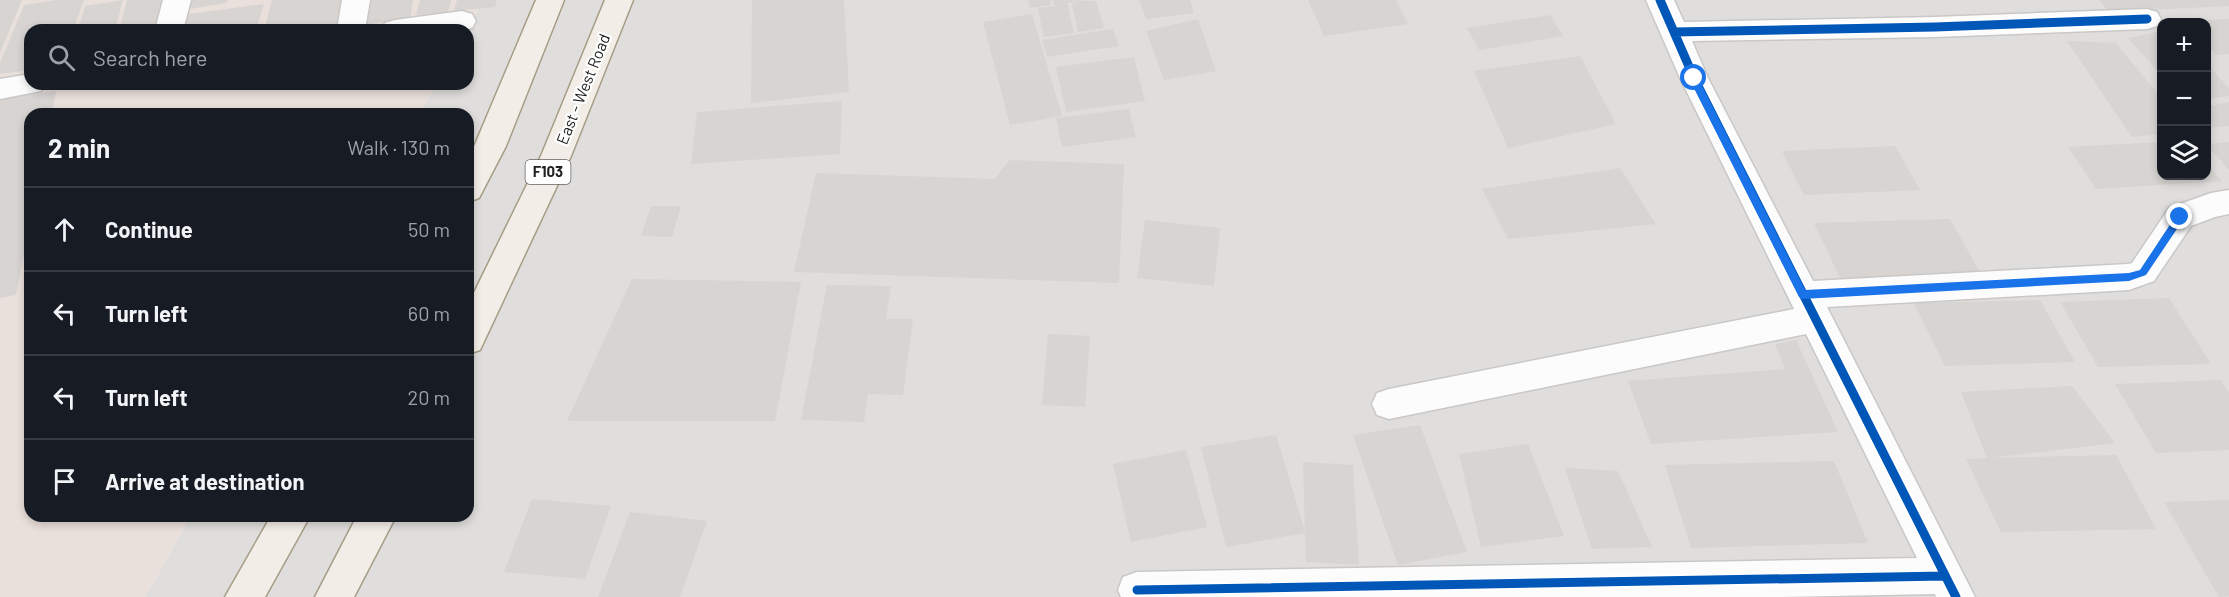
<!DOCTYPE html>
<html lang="en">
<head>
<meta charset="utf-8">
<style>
	body { margin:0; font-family:Barlow,sans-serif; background:#242831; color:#f1f3f6 }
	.controls { position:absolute; right:18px; top:18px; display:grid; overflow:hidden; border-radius:12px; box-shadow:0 3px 9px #0003 }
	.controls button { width:54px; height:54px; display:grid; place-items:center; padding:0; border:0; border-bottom:2px solid #363941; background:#171b24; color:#f1f3f6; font:30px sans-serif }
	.stop { position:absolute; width:18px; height:18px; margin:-14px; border:4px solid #1a73e8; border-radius:50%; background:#fff }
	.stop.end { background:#1a73e8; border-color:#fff; box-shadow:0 2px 6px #0008 }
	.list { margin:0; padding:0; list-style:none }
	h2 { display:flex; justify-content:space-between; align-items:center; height:78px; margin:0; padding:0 24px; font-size:26px }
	h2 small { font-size:20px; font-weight:400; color:#9ea1a6 }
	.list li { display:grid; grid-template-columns:39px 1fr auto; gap:18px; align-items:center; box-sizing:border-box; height:84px; padding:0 24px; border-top:2px solid #363941 }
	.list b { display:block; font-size:22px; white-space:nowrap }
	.list em { font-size:20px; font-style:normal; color:#9ea1a6 }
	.icon { flex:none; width:33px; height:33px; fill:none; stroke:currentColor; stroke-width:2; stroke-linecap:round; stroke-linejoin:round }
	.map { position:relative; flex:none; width:2229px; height:597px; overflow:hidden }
	.search { position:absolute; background:#171b24; box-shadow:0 3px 9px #0003; left:24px; top:24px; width:450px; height:66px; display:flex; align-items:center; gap:15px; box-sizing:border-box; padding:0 21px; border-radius:18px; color:#9ea1a6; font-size:22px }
	.panel { position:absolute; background:#171b24; box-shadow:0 3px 9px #0003; left:24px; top:108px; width:450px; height:414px; border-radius:18px }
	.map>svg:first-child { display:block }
	.residential { fill:#dfdedc; fill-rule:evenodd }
	.military { fill:#eae0db }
	.building { fill:#d7d4d2 }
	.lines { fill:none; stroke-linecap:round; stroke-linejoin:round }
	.street-casing { stroke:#c9c8c7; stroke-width:3 }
	.primary-casing { stroke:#a79c86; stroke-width:3 }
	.street { fill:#fdfcfc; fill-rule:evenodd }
	.primary { fill:#f3ede7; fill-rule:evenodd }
	.cycleway-casing { stroke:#fff; stroke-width:13 }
	.cycleway { stroke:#0057b8; stroke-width:9 }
	.route { fill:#1a73e8 }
	.labels { text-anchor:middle; stroke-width:4.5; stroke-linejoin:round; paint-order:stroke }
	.shield { fill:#fff; stroke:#646464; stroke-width:1.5 }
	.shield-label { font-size:15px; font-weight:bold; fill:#222 }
	.street-label { font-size:16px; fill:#222; stroke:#fff }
</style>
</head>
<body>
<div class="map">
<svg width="2229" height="597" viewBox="0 0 2229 597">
	<rect width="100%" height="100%" fill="#f0eeeb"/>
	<path class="residential" d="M484,0H2229V597H145L191,516H468V114H419L436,84H468L467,30ZM2162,22H2206V176H2162Z"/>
	<path class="military" d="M0,0H484L467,30H30V84H436L419,114H30V516H191L145,597H0Z"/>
	<path class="building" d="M0,0H22L0,53Z
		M56,0H84L73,30H30V70L0,74V63L24,5Z
		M123,0L115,30H78L85,6Z
		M127,0H166L158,30H119Z
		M185,0H228L227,3L182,10Z
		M272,0H346L339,30H264Z
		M367,0H413L410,19L361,25Z
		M420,0H451L448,12L416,15Z
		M457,0H497L495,7L454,11Z
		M752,0H844L849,92L751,103Z
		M1028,0H1050L1051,5L1030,8Z
		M1053,0L1096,1L1104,28L1078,32L1072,4L1078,2L1067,3L1074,33L1044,37L1038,8L1062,5H1054Z
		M1139,0H1190L1194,13L1146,19Z
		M1308,0H1396L1408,24L1324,36Z
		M2099,0H2229V6L2109,12Z
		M264,4L256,30H177L182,15Z
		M1032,14L1062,116L1010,125L983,22Z
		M1550,15L1563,36L1479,50L1467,28Z
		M1198,19L1216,71L1164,80L1146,31Z
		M2229,19V54L2216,55L2206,43V22H2190L2188,20Z
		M1113,29L1119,46L1047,57L1042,40Z
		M2162,31V76L2128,38Z
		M2067,41L2116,43L2162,99V134L2132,137Z
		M1580,56L1616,124L1508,148L1474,71Z
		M1134,57L1145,101L1066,112L1056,67Z
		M2206,63L2229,88V96L2206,99Z
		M56,91L52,114H30V224L16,295L0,298V99Z
		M842,101L840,154L691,164L697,112Z
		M2229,102V126L2206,128V107Z
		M1129,109L1136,137L1062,147L1056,118Z
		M2162,142V176H2206V164L2222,181L2096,189L2068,147Z
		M2229,142V170L2206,144Z
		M1895,146L1920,190L1804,195L1782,151Z
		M1010,160L1124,164L1119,283L794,272L816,173L994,179Z
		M1620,168L1656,224L1508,239L1482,189Z
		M651,206H681L672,237L641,236Z
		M1950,219L1981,274L1840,278L1814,223Z
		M1145,220L1220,228L1214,286L1137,278Z
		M632,279L801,282L775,421H567Z
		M827,285L891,286L886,319H913L903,395L868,394L864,422L801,420Z
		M2169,298L2211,364L2098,367L2060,302Z
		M2040,300L2075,362L1945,366L1914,303Z
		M1048,334L1090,336L1085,407L1042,405Z
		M1796,340L1838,432L1651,444L1628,381L1785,369L1775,344Z
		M2221,380L2229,393V450L2156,453L2115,384Z
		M2072,386L2115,443L1990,458L2116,455L2156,529L2001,532L1966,459L1987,458L1961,392Z
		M1420,425L1467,552L1398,565L1353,435Z
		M1276,435L1305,531L1303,462L1353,465L1359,565L1306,562L1305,533L1226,547L1201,447Z
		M1528,444L1564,536L1481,547L1459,454Z
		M1186,450L1207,527L1131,542L1113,464Z
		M1834,461L1868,543L1691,548L1665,465Z
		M1565,468L1618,471L1652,547L1592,549Z
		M532,499L611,506L585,579L504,572Z
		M2229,500V596L2219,597L2164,502Z
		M630,512L707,521L680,597H598Z"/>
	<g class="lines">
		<defs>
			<path id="street" d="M163,0H191L183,30H155Z
				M342,0H370L365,30H337Z
				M1646,0H1674L1684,22L1935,17L2147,9L2157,12L2161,19L2157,26L2147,29L1935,37L1692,41L1708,78L1813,281L2128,264L2132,263L2169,208L2211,193L2229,190V214L2215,217L2191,226L2154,281L2129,290L1827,307L1975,597H1936L1935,594L1781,597H1121L1118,590L1123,577L1137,572L1917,558L1806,334L1389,419L1377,415L1372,404L1377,393L1389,389L1794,309L1680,78Z
				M462,11L472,14L476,21L472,28L464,30H381L385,23L395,20Z
				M30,74V84H45L41,91L0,99V79Z"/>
			<path id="primary" d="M536,0H564L506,146L479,198L468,202V161Z
				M605,0H633L571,156L480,350L468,354V305L541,156Z
				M271,516H310L265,597H225Z
				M357,516H396L354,597H315Z"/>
		</defs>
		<use href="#street" class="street-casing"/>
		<use href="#primary" class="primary-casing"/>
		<use href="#street" class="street"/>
		<use href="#primary" class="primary"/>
		<defs>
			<path id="cycleway" d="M1660,0L1694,78L1956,597
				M1674,32L1935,27L2147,19
				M1137,590L1945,576"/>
		</defs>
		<use href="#cycleway" class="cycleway-casing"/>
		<use href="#cycleway" class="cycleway"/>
	</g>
	<path class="route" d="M1694,75L1698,78L1805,290L2129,273L2140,270L2177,214H2184L2185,217L2146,275L2129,281L1802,299L1799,297L1689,78Z"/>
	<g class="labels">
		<rect class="shield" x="525.5" y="160" width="45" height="24" rx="4.5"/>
		<g class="shield-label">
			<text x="548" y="177">F103</text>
		</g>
		<g class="street-label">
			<text transform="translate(583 89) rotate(-68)" y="6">East - West Road</text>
		</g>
	</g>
</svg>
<div class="controls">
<button>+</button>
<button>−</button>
<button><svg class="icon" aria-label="layers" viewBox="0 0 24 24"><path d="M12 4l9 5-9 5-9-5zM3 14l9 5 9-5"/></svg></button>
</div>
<div class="stop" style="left:1694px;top:78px"></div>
<div class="stop end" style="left:2180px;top:217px"></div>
<div class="search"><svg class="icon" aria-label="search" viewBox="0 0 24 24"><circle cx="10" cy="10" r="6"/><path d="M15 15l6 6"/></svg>Search here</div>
<section class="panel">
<h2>2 min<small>Walk · 130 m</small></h2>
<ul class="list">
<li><svg class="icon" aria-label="ahead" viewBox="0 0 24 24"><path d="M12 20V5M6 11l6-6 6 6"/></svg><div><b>Continue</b></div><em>50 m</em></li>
<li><svg class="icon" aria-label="left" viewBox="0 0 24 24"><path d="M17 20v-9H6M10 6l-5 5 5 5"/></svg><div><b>Turn left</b></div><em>60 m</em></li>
<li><svg class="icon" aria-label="left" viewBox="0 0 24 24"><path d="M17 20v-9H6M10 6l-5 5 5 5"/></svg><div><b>Turn left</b></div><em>20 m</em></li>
<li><svg class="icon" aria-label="arrive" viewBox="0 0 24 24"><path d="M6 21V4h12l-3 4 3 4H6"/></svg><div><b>Arrive at destination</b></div></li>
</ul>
</section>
</div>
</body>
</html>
